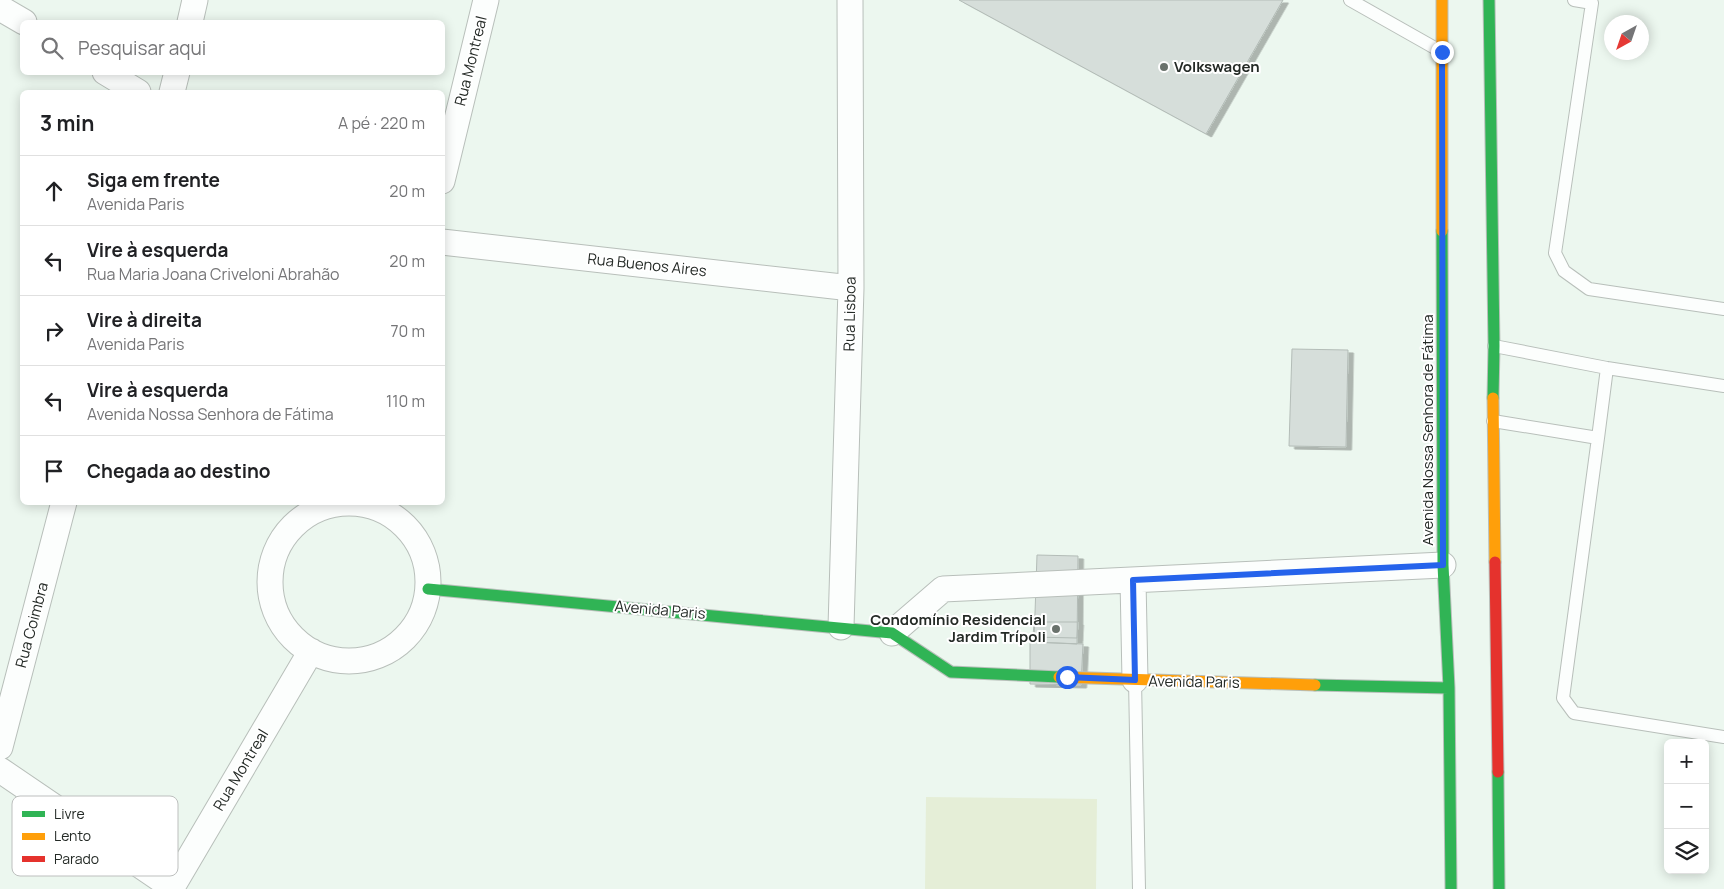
<!DOCTYPE html>
<html lang="pt">
<head>
<meta charset="utf-8">
<style>
	body { margin:0; font-family:Manrope,sans-serif; background:#f6f6f6; color:#202124 }
	.controls { position:absolute; right:15px; bottom:15px; display:grid; overflow:hidden; border-radius:8px; box-shadow:0 2px 12px #0003 }
	.controls button { width:45px; height:45px; display:grid; place-items:center; padding:0; border:0; border-bottom:1px solid #e0e0e0; background:#fff; color:#202124; font:25px sans-serif }
	.compass { position:absolute; left:1604px; top:15px; width:45px; height:45px; border-radius:50%; background:#fff; box-shadow:0 2px 12px #0003; rotate:220deg }
	.stop { position:absolute; width:15px; height:15px; margin:-11px; border:4px solid #2563eb; border-radius:50%; background:#fff }
	.stop.end { background:#2563eb; border-color:#fff; box-shadow:0 1px 5px #0008 }
	.list { margin:0; padding:0; list-style:none }
	h2 { display:flex; justify-content:space-between; align-items:center; height:65px; margin:0; padding:0 20px; font-size:21px }
	h2 small { font-size:16px; font-weight:400; color:#757577 }
	.list li { display:grid; grid-template-columns:32px 1fr auto; gap:15px; align-items:center; box-sizing:border-box; height:70px; padding:0 20px; border-top:1px solid #e0e0e0 }
	.list b { display:block; font-size:19px; white-space:nowrap }
	.list p { margin:0; font-size:16px; white-space:nowrap; color:#757577 }
	.list em { font-size:16px; font-style:normal; color:#757577 }
	.icon { flex:none; width:28px; height:28px; fill:none; stroke:currentColor; stroke-width:2; stroke-linecap:round; stroke-linejoin:round }
	.map { position:relative; flex:none; width:1724px; height:889px; overflow:hidden }
	.search { position:absolute; background:#fff; box-shadow:0 2px 12px #0003; left:20px; top:20px; width:425px; height:55px; display:flex; align-items:center; gap:12px; box-sizing:border-box; padding:0 18px; border-radius:8px; color:#757577; font-size:19px }
	.panel { position:absolute; background:#fff; box-shadow:0 2px 12px #0003; left:20px; top:90px; width:425px; height:415px; border-radius:8px }
	.map>svg:first-child { display:block }
	.green { fill:#e5eed7 }
	.building { fill:#d6deda; stroke:#b3bcb7; filter:url(#shadow) }
	.lines { fill:none; stroke-linecap:round; stroke-linejoin:round }
	.lane-casing { stroke:#b8bfba; stroke-width:14 }
	.street-casing { stroke:#b8bfba; stroke-width:27 }
	.fast-casing { stroke:#b8bfba; stroke-width:13 }
	.slow-casing { stroke:#b8bfba; stroke-width:13 }
	.jam-casing { stroke:#b8bfba; stroke-width:13 }
	.lane { stroke:#fcfefd; stroke-width:12 }
	.street { stroke:#fcfefd; stroke-width:25 }
	.fast { stroke:#30b455; stroke-width:11 }
	.slow { stroke:#ff9f0a; stroke-width:11 }
	.jam { stroke:#e5322d; stroke-width:11 }
	.route { stroke:#2563eb; stroke-width:6 }
	.poi-dot { fill:#6a726c; stroke:#fff; stroke-width:2 }
	.labels { text-anchor:middle; stroke-width:4; stroke-linejoin:round; paint-order:stroke }
	.street-label { font-size:15px; fill:#242a26; stroke:#fff }
	.poi-label { font-size:15px; font-weight:bold; fill:#242a26; stroke:#fff; text-anchor:start }
	.key { fill:#fff; stroke:#bdbfbe; stroke-width:1 }
	.key-label { font-size:14px; fill:#242a26 }
</style>
</head>
<body>
<div class="map">
<svg width="1724" height="889" viewBox="0 0 1724 889">
	<defs>
		<filter id="shadow"><feDropShadow dx="5.5" dy="3" stdDeviation="0" flood-color="#0004"/></filter>
	</defs>
	<rect width="100%" height="100%" fill="#ecf7ef"/>
	<path class="green" d="M926,797L1097,799L1096,889H925Z"/>
	<path class="building" d="M959,0H1283L1206,134Z
		M1292,349L1348,350L1346,447L1289,446Z
		M1037,555L1078,556L1077,644L1034,642Z
		M1034,622H1078L1077,638L1033,637Z
		M1030,642L1083,644L1081,685L1030,684Z"/>
	<g class="lines">
		<defs>
			<path id="lane" d="M1350,0L1442,52
				M1574,0L1592,3L1555,253L1564,271L1589,289L1724,309
				M1494,346L1607,368L1724,386
				M1493,421L1598,438L1563,698L1574,713L1724,737
				M1598,438L1607,368
				M1135,680L1139,889"/>
			<path id="street" d="M0,8L24,22
				M190,22L195,0
				M105,72L138,92
				M172,92L177,72
				M442,181L486,0
				M442,242L851,288
				M270 582a79 79 0 1 1 158 0a79 79 0 1 1-158 0Z
				M1133,580L1135,680
				M841,627L851,288L850,0
				M892,633L943,589L1443,565
				M0,747L64,502
				M0,770L172,887
				M171,889L311,651"/>
			<path id="fast" d="M1489,0L1494,346L1493,398
				M1442,231L1443,565L1449,688L1451,889
				M428,589L892,633L951,672L1059,677
				M1315,685L1449,688
				M1498,772L1499,889"/>
			<path id="slow" d="M1442,0V231
				M1493,398L1495,562
				M1059,677L1315,685"/>
			<path id="jam" d="M1495,562L1498,772"/>
		</defs>
		<use href="#lane" class="lane-casing"/>
		<use href="#street" class="street-casing"/>
		<use href="#fast" class="fast-casing"/>
		<use href="#slow" class="slow-casing"/>
		<use href="#jam" class="jam-casing"/>
		<use href="#lane" class="lane"/>
		<use href="#street" class="street"/>
		<use href="#fast" class="fast"/>
		<use href="#slow" class="slow"/>
		<use href="#jam" class="jam"/>
	</g>
	<g class="lines">
		<path class="route" d="M1067,677L1135,680L1133,580L1443,565L1442,52"/>
	</g>
	<g class="poi-dot">
		<circle cx="1164" cy="67" r="5"/>
		<circle cx="1056" cy="629" r="5"/>
	</g>
	<g class="labels">
		<g class="street-label">
			<text transform="translate(471 61) rotate(-76)" y="5">Rua Montreal</text>
			<text transform="translate(647 265) rotate(6)" y="5">Rua Buenos Aires</text>
			<text transform="translate(850 314) rotate(-89)" y="5">Rua Lisboa</text>
			<text transform="translate(1428 430) rotate(-90)" y="5">Avenida Nossa Senhora de Fátima</text>
			<text transform="translate(660 610) rotate(5)" y="5">Avenida Paris</text>
			<text transform="translate(32 625) rotate(-75)" y="5">Rua Coimbra</text>
			<text transform="translate(1194 682) rotate(1)" y="5">Avenida Paris</text>
			<text transform="translate(241 770) rotate(-59)" y="5">Rua Montreal</text>
		</g>
		<g class="poi-label">
			<text x="1174" y="72">Volkswagen</text>
			<text x="1046" y="625" text-anchor="end">Condomínio Residencial<tspan x="1046" dy="17">Jardim Trípoli</tspan></text>
		</g>
	</g>
	<rect x="12" y="796" width="166" height="80" rx="8" class="key"/>
	<rect x="22" y="811" width="23" height="6" fill="#30b455"/>
	<rect x="22" y="833" width="23" height="7" fill="#ff9f0a"/>
	<rect x="22" y="856" width="23" height="6" fill="#e5322d"/>
	<g class="key-label">
		<text x="54" y="819">Livre</text>
		<text x="54" y="841">Lento</text>
		<text x="54" y="864">Parado</text>
	</g>
</svg>
<div class="controls">
<button>+</button>
<button>−</button>
<button><svg class="icon" aria-label="layers" viewBox="0 0 24 24"><path d="M12 4l9 5-9 5-9-5zM3 14l9 5 9-5"/></svg></button>
</div>
<svg class="compass" viewBox="-18 -18 36 36"><path d="M0-13l5 13h-10z" fill="#e53935"/><path d="M0 13l5-13h-10z" fill="#757577"/></svg>
<div class="stop" style="left:1067px;top:677px"></div>
<div class="stop end" style="left:1442px;top:52px"></div>
<div class="search"><svg class="icon" aria-label="search" viewBox="0 0 24 24"><circle cx="10" cy="10" r="6"/><path d="M15 15l6 6"/></svg>Pesquisar aqui</div>
<section class="panel">
<h2>3 min<small>A pé · 220 m</small></h2>
<ul class="list">
<li><svg class="icon" aria-label="ahead" viewBox="0 0 24 24"><path d="M12 20V5M6 11l6-6 6 6"/></svg><div><b>Siga em frente</b><p>Avenida Paris</p></div><em>20 m</em></li>
<li><svg class="icon" aria-label="left" viewBox="0 0 24 24"><path d="M17 20v-9H6M10 6l-5 5 5 5"/></svg><div><b>Vire à esquerda</b><p>Rua Maria Joana Criveloni Abrahão</p></div><em>20 m</em></li>
<li><svg class="icon" aria-label="right" viewBox="0 0 24 24"><path d="M7 20v-9h11M14 6l5 5-5 5"/></svg><div><b>Vire à direita</b><p>Avenida Paris</p></div><em>70 m</em></li>
<li><svg class="icon" aria-label="left" viewBox="0 0 24 24"><path d="M17 20v-9H6M10 6l-5 5 5 5"/></svg><div><b>Vire à esquerda</b><p>Avenida Nossa Senhora de Fátima</p></div><em>110 m</em></li>
<li><svg class="icon" aria-label="arrive" viewBox="0 0 24 24"><path d="M6 21V4h12l-3 4 3 4H6"/></svg><div><b>Chegada ao destino</b></div></li>
</ul>
</section>
</div>
</body>
</html>
